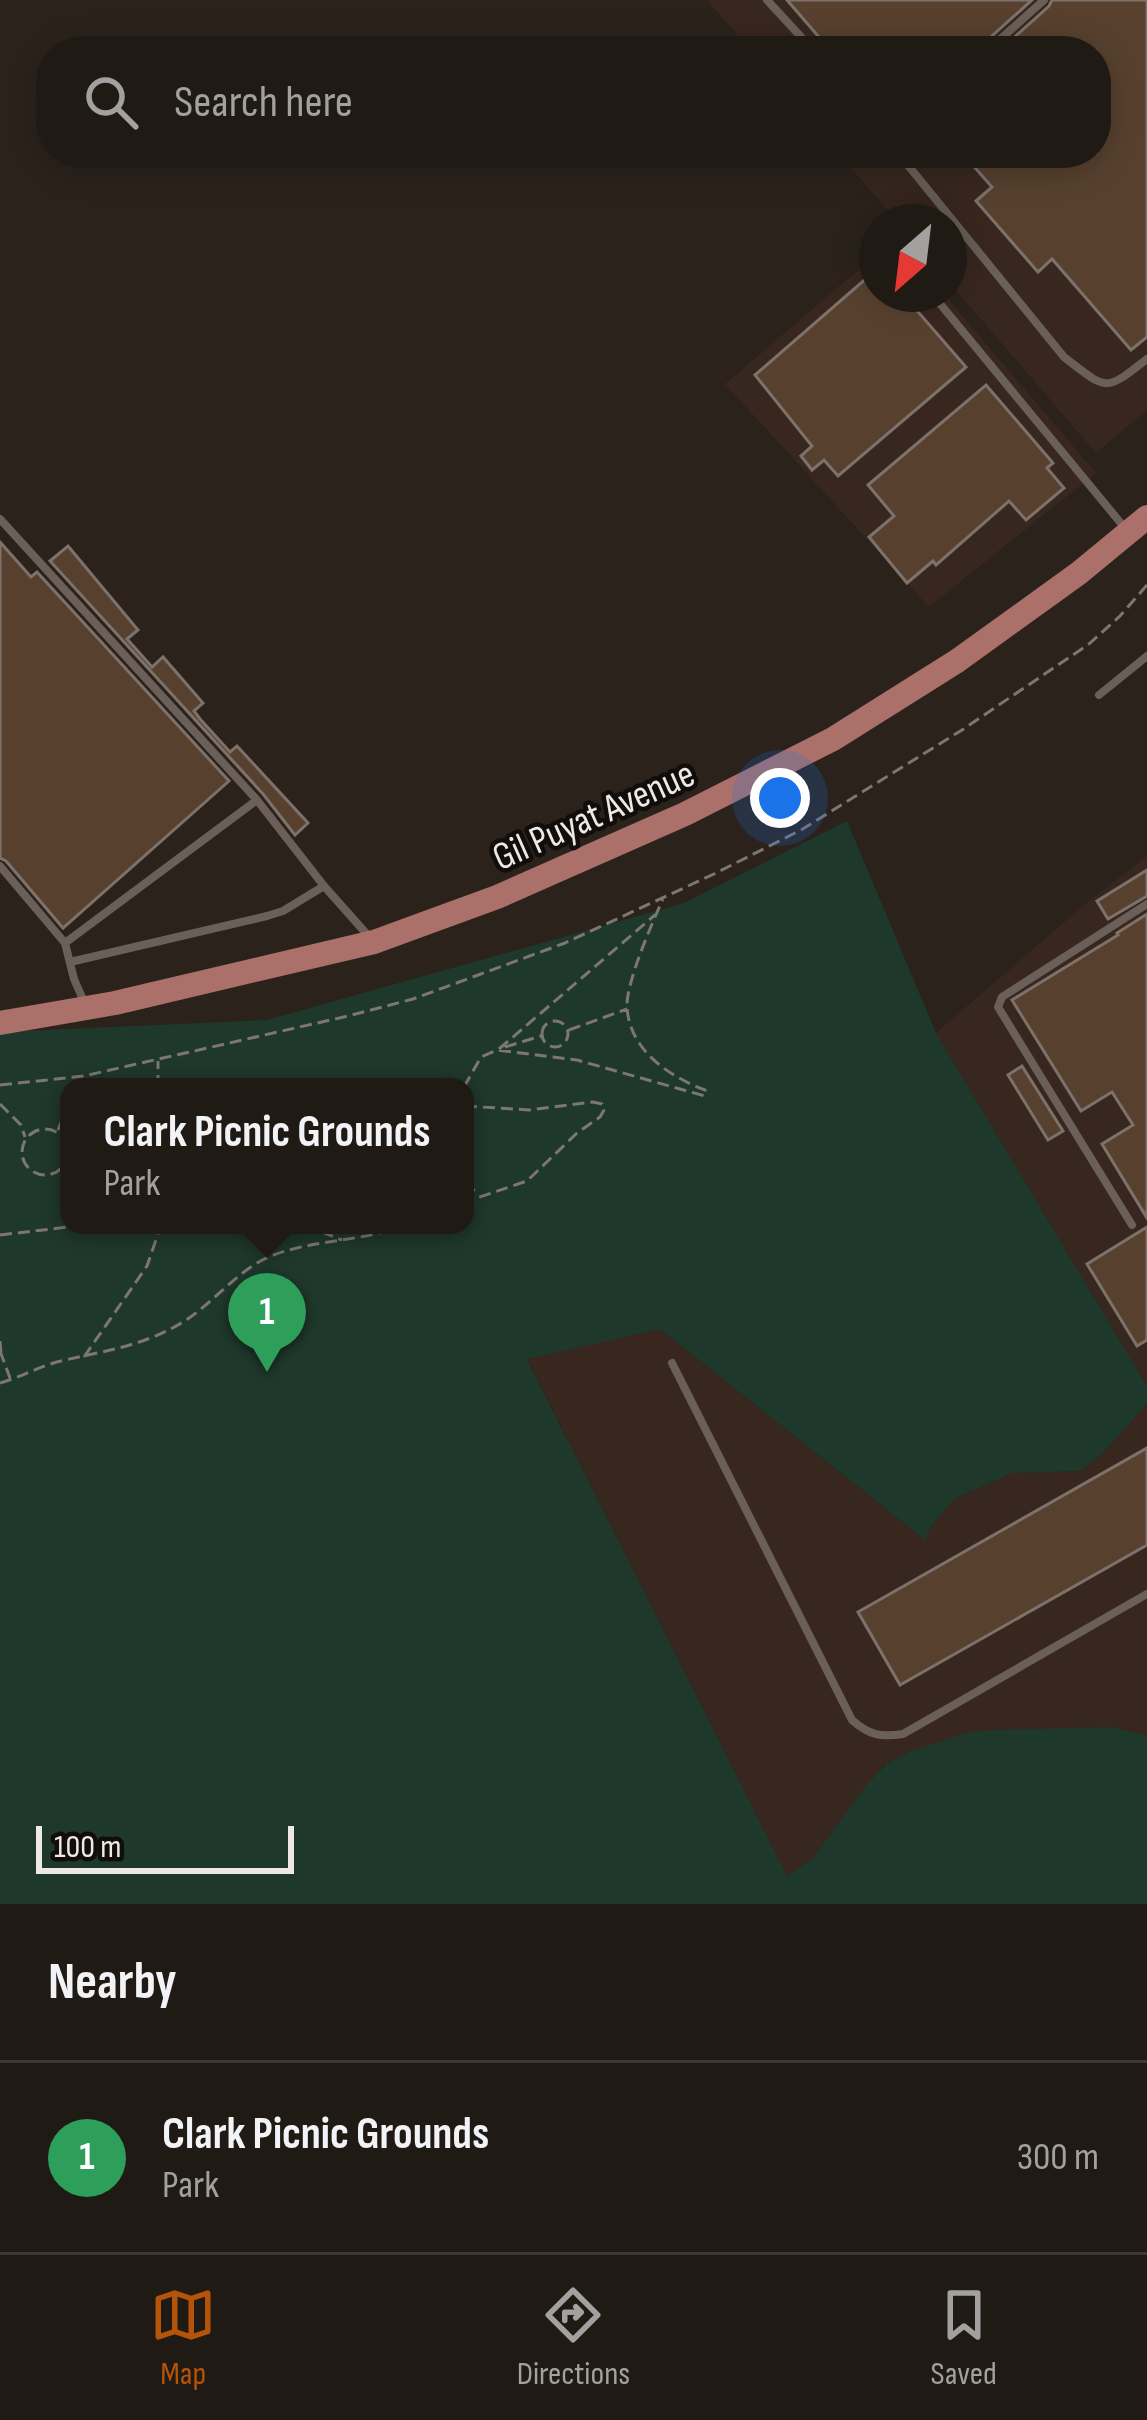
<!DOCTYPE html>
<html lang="en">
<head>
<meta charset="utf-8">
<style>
	body { margin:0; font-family:"Sofia Sans Condensed",sans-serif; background:#28231e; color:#f1f3f6 }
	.compass { position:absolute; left:859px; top:204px; width:108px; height:108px; border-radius:50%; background:#201a15; box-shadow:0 6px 30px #0003; rotate:208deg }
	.scale { position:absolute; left:36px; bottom:30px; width:258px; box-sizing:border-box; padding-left:12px; border:6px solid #efe9e5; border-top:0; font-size:33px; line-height:42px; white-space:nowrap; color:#efe9e5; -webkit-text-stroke:9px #100d0a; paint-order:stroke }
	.you { position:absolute; left:780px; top:798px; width:42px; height:42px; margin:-30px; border:9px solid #fff; border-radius:50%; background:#1a73e8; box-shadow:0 0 0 18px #1a73e833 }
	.badge { display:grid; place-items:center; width:78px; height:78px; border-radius:50%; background:#b45309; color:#fff; font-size:39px; font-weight:700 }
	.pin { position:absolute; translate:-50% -99px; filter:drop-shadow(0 3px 6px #0008) }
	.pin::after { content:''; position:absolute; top:63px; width:42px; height:36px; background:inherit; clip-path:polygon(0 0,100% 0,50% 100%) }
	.popup { position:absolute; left:60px; top:1078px; width:414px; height:156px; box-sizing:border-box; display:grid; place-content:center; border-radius:24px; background:#201a15; filter:drop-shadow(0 3px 9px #0005); font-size:39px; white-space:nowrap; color:#a2a1a0 }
	.popup b { font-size:45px; color:#f1f3f6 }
	.popup::after { content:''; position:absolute; left:50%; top:100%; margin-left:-24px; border:24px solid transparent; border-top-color:#201a15 }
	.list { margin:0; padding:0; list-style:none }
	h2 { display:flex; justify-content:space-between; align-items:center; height:156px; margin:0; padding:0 48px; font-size:51px }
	h2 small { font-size:39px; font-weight:400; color:#a2a1a0 }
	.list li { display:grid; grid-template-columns:78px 1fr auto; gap:36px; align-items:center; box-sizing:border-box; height:192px; padding:0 48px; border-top:3px solid #3d3834 }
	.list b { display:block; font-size:45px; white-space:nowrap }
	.list p { margin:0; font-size:39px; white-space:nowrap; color:#a2a1a0 }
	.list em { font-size:39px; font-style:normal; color:#a2a1a0 }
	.icon { flex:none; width:66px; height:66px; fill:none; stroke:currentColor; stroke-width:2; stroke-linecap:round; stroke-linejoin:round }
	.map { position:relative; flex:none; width:1147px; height:1904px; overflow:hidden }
	.search { position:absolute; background:#201a15; box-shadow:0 6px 30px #0003; left:36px; right:36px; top:36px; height:132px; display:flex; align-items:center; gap:30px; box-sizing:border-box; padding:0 42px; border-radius:48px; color:#a2a1a0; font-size:45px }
	.sheet { height:348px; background:#201a15 }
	nav { display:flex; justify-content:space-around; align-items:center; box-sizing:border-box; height:168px; border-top:3px solid #3d3834; background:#201a15; font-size:33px; color:#a2a1a0 }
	nav a { display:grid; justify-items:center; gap:6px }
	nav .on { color:#b45309 }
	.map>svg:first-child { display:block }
	.industrial { fill:#38271f }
	.green { fill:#1f382c; fill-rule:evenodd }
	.building { fill:#57402e; stroke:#7c726b; stroke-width:3 }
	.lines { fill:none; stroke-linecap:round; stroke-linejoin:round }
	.path { stroke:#7d7671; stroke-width:3; stroke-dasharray:12 6; stroke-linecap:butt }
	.lane { stroke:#6a6059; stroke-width:8 }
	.primary { stroke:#ab7069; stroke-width:24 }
	.labels { text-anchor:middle; stroke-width:9; stroke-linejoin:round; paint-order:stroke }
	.street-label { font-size:39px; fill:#efe9e5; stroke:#100d0a }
</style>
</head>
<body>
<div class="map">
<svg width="1147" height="1904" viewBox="0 0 1147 1904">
	<rect width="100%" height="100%" fill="#2b221c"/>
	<path class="industrial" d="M707,0H1147V410L1096,453L949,282V222H898L838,153H1096V51H751Z
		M877,254V294H944L1096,473L929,607L725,384Z
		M1147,856V1386L936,1033L1084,905Z
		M660,1329L925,1540L932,1525L956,1498L1012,1473L1080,1471L1101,1455L1147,1404V1736L1112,1727L911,1751L885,1764L866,1785L813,1858L787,1877L527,1358Z"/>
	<path class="green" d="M847,821L936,1033L1147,1386V1404L1101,1455L1080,1471L1012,1473L956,1498L932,1525L925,1540L660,1329L527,1359L787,1876L813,1858L866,1785L886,1764L911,1751L967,1733L993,1730L1112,1727L1147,1736V1904H0V1032L267,1020L684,903ZM69,1087H465V1225H69Z"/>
	<path class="building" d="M787,0H1032L982,45L979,51H831Z
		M1052,0H1147V337L1131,350L1052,259L1038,272L976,201L992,187L962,153H1096V51H999L1049,6Z
		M877,269V294H894L901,302L906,298L966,367L838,476L824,460L812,470L801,456L812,446L755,375Z
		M986,385L1053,463L1047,468L1064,488L1026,520L1009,501L936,565L933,561L907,583L869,537L894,516L868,485Z
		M0,542L31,577L37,572L229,781L63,928L6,861L0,858Z
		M68,546L138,630L127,639L152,667L163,657L203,703L194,711L200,719L230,752L237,746L308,823L295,835L263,794L50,561Z
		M1147,870V896L1108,919L1097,901Z
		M1147,914V1218L1102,1144L1133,1125L1112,1092L1081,1111L1012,1000L1118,935L1117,933Z
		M1022,1066L1063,1131L1048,1140L1008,1075Z
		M1147,1227V1340L1137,1346L1087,1264Z
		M1147,1448V1545L900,1685L858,1612Z"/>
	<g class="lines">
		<path class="path" d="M542 1034a13 13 0 1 1 26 0a13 13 0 1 1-26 0Z
			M569,1030L627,1009
			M505,1047L541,1036
			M499,1049L655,915
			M0,1085L84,1076L348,1016L413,999L565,943L714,874L801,830L962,730L1089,644L1120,616L1147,585
			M158,1087V1061
			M464,1087L481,1057L497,1050L577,1060L705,1096V1090C668,1076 628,1049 627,1005C627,981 652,923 663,899
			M0,1104L21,1125L25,1137
			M465,1106L529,1110L593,1102L602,1104L604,1110L600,1117L577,1133L527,1181L465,1202
			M22 1152a23 23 0 1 1 46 0a23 23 0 1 1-46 0Z
			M58,1130L69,1103
			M465,1184L478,1193
			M305,1225L342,1240
			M326,1225L337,1237
			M0,1235L85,1225
			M0,1341L1,1353
			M0,1351L10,1378
			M84,1357L147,1266L161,1225
			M0,1383C21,1377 40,1366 61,1361C104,1351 144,1346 183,1322C214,1303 237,1270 271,1256C314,1239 362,1242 406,1225"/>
		<path class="lane" d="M767,0L814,51
			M987,51L1044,0
			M898,153L1064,357C1107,390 1104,393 1147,359
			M932,294L1124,527
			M0,519L257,800
			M1099,695L1147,656
			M0,866L65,943L257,800L324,886L372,940
			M65,943L74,979L85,1004
			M70,962L267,916L283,911L324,886
			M1132,1225L998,1007L1002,997L1147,904
			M672,1363L852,1720C870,1736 881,1737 903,1734L1147,1594"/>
		<path class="primary" d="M0,1023L115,1003L374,942L497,897L685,814L833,739L957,661L1079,573L1147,517"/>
	</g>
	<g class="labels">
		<g class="street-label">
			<text transform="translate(593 814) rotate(-24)" y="14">Gil Puyat Avenue</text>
		</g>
	</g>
</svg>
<svg class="compass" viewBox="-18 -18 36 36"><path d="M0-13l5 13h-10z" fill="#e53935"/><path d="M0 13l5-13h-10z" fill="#a2a1a0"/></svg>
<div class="scale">100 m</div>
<div class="you"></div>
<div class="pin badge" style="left:267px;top:1372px;background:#2e9e5b">1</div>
<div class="popup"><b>Clark Picnic Grounds</b>Park</div>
<div class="search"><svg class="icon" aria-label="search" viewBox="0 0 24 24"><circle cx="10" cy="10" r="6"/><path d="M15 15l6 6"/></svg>Search here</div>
</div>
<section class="sheet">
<h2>Nearby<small></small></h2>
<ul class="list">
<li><span class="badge" style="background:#2e9e5b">1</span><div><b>Clark Picnic Grounds</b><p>Park</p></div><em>300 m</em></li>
</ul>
</section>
<nav>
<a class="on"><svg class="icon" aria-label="map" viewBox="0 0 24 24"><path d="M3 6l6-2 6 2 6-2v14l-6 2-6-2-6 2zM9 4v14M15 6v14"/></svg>Map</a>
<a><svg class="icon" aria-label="directions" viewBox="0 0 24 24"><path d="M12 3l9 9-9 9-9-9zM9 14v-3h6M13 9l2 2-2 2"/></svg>Directions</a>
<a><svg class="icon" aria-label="saved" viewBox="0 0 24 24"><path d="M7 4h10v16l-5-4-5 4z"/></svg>Saved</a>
</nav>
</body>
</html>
